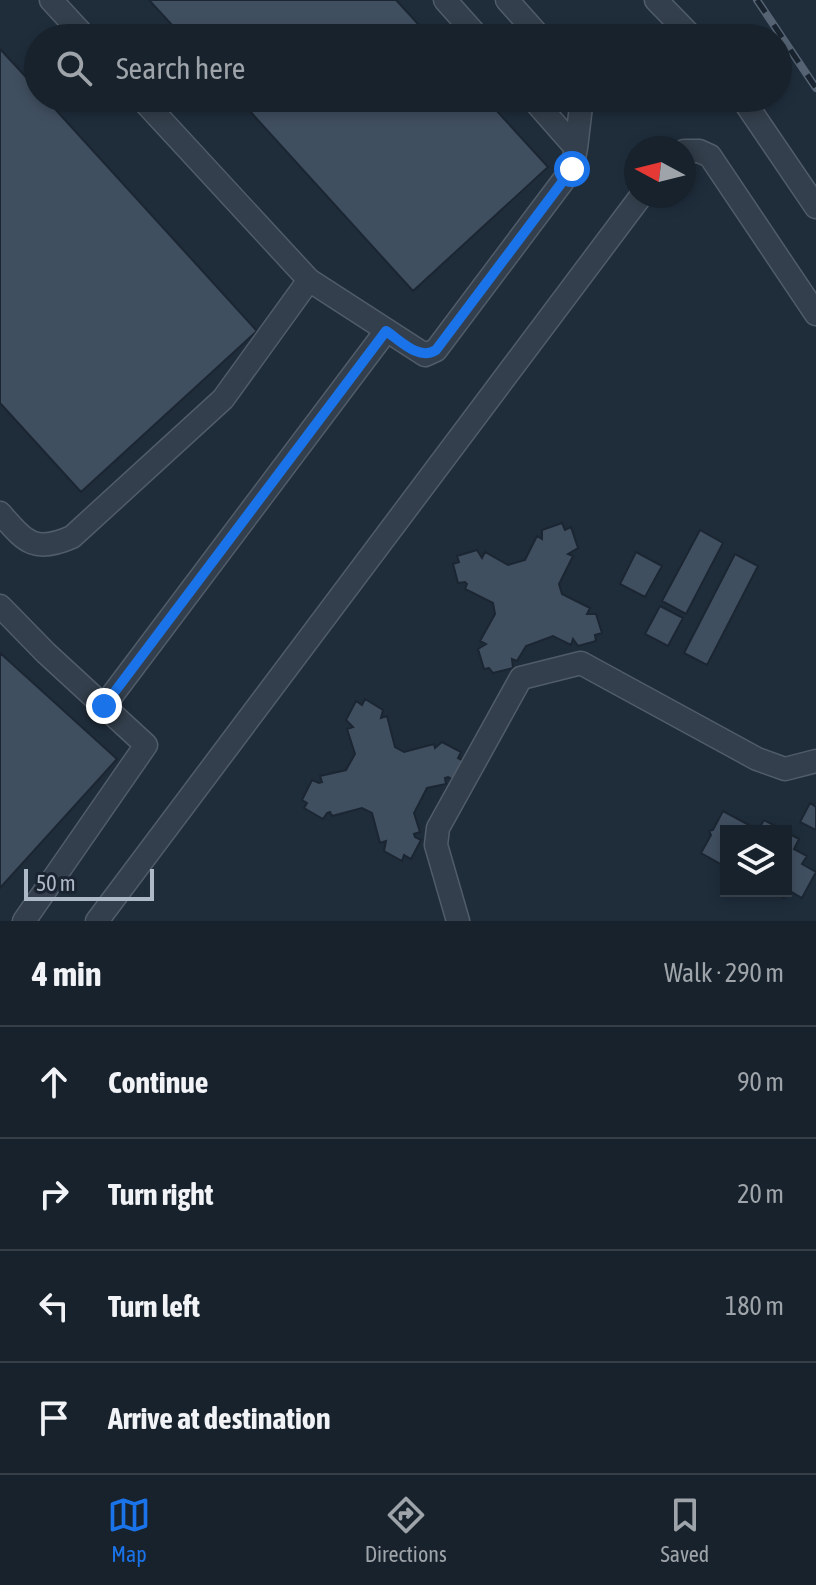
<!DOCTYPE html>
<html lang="en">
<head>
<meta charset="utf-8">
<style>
	body { margin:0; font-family:"Asap Condensed",sans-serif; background:#242f38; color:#f1f3f6 }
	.controls { position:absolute; right:24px; bottom:24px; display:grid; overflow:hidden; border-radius:0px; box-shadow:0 4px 12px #0003 }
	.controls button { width:72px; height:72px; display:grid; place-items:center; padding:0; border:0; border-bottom:2px solid #363f48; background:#17222c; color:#f1f3f6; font:40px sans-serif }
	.compass { position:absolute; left:624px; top:136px; width:72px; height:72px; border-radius:50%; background:#17222c; box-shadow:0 4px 12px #0003; rotate:277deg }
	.scale { position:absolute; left:24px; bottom:20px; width:130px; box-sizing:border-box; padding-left:8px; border:4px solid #aeb9c8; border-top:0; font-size:22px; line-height:28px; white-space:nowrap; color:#aeb9c8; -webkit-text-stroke:6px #192430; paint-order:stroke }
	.stop { position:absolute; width:24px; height:24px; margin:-18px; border:6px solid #1a73e8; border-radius:50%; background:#fff }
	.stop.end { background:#1a73e8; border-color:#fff; box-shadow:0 2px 8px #0008 }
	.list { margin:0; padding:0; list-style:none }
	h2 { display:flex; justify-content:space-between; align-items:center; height:104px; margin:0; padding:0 32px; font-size:34px }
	h2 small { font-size:26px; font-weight:400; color:#9ea4a9 }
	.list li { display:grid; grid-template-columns:52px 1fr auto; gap:24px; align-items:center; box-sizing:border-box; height:112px; padding:0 32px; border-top:2px solid #363f48 }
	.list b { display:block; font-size:30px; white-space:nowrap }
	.list em { font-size:26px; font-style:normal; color:#9ea4a9 }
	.icon { flex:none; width:44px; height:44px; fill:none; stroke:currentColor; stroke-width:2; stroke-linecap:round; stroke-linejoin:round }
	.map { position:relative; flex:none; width:816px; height:921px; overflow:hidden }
	.search { position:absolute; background:#17222c; box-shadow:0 4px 12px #0003; left:24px; right:24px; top:24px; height:88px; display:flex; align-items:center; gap:20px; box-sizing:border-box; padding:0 28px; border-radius:44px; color:#9ea4a9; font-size:30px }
	.sheet { height:552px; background:#17222c }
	nav { display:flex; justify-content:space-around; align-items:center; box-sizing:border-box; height:112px; border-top:2px solid #363f48; background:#17222c; font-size:22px; color:#9ea4a9 }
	nav a { display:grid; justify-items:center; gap:4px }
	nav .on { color:#1a73e8 }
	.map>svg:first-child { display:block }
	.building { fill:#404f60; stroke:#1b2632; stroke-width:2 }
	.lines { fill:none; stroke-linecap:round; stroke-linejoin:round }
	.minor-casing { stroke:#515c69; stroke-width:25 }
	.minor { stroke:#333f4c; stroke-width:22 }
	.rail-casing { stroke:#556373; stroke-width:8 }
	.rail { stroke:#192430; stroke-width:5; stroke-dasharray:15; stroke-linecap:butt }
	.route { stroke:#1a73e8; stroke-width:10 }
</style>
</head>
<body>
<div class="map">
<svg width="816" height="921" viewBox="0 0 816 921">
	<rect width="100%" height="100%" fill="#1f2d3b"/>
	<path class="building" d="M149,0H396L431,38H184Z
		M0,49L38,90V98H45L257,331L81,492L0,403Z
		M238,98H485L548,167L413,291Z
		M562,523L565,530L571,527L578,548L568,554L573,556L559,584L562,594L590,608L587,614H596L602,633L595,635L596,641L578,646L573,639L571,645L553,636L526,646L517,661L512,659L513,668L493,673L489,668L484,669L478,649L486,644L480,641L495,614L493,603L465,589L467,584L465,582L458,583L453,564L459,562L457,556L477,550L482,558L485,552L508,565L525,560L537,536L542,539V530Z
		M700,530L723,543L686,614L662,601Z
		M636,552L662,566L645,597L620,584Z
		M735,554L758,566L707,665L684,653Z
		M660,606L683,618L668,646L645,634Z
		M0,653L117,759L0,888Z
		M365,699L383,710L381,718L387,716L395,747L404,752L434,744L435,748L442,742L461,752L458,758L464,761L454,780L448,777L445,778L446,784L427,788L414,813L420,832L414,834L415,837L421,840L411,859L404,855L402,861L384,851L386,841L380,843L372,813L362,808L332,816L330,812L327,813L323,819L304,808L307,803L302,800L312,780L319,783L322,782L320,776L346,770L355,754L347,729L353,727L346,720L356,701L362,705Z
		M810,803L816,807V830L800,822Z
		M723,811L758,830L764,820L785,831H726V867L701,853L711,835L709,831L713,830Z
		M786,832L799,839L794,849L807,856L802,864L816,872L802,898L788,890L784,898L771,891H786Z"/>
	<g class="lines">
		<defs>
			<path id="minor" d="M51,0L86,38
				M445,0L479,38
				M507,0L541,38
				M656,0L693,38
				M141,98L309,280L425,355L436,350L572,169L576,148L532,98
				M742,98L816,207
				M576,148L582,98
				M684,151H699L710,156L816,314
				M0,513C25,541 33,554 72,537L223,399L309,280
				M0,606L46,653L146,745L24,921
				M104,706L386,331
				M97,921L641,196
				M458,921L436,845L438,828L521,678L581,663L757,759L785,769L816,761"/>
		</defs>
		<use href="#minor" class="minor-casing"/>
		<use href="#minor" class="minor"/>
		<defs>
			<path id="rail" d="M757,0L816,88"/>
		</defs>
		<use href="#rail" class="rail-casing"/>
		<use href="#rail" class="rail"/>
	</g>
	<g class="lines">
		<path class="route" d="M104,706L386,331C401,341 419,361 436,350L572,169"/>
	</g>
</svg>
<div class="controls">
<button><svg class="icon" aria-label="layers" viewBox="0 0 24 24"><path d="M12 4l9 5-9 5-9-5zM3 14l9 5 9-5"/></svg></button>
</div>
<svg class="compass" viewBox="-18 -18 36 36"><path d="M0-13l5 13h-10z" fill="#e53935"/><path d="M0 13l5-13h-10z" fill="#9ea4a9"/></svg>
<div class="scale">50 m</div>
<div class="stop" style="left:572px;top:169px"></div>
<div class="stop end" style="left:104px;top:706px"></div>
<div class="search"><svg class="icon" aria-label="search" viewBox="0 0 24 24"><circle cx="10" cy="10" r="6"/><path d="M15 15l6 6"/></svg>Search here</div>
</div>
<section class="sheet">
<h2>4 min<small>Walk · 290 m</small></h2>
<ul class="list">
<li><svg class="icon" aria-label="ahead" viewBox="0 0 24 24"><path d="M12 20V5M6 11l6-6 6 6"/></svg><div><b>Continue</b></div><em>90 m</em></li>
<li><svg class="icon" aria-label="right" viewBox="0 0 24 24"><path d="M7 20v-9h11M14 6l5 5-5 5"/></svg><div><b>Turn right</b></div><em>20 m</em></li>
<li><svg class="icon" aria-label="left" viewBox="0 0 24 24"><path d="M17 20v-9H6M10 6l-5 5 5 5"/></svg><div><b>Turn left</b></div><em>180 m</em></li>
<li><svg class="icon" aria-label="arrive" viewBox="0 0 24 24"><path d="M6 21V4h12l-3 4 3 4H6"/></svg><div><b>Arrive at destination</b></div></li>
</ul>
</section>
<nav>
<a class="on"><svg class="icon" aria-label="map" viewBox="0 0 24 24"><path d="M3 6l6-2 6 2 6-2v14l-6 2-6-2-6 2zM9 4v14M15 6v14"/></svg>Map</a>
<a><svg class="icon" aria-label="directions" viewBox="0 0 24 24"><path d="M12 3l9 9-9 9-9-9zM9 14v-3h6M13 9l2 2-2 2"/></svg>Directions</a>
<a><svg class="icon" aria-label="saved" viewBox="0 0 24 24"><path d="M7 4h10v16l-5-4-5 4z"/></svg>Saved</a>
</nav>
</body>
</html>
